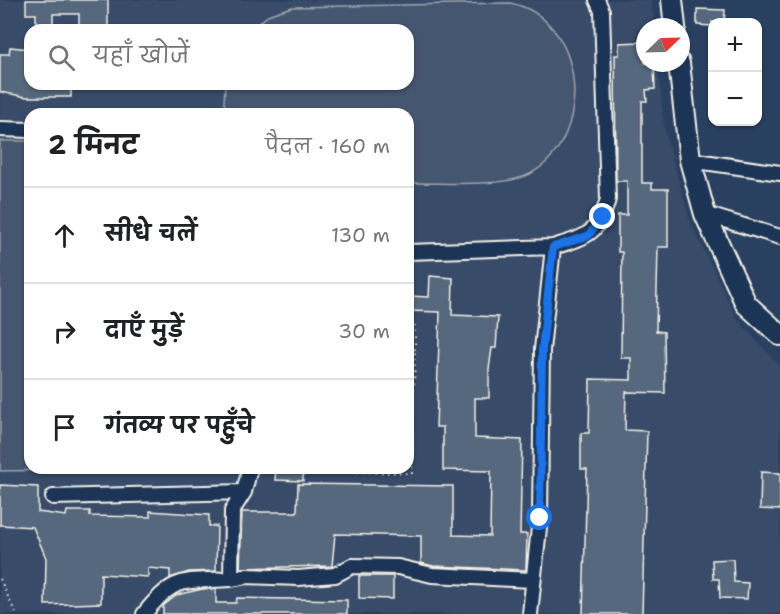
<!DOCTYPE html>
<html lang="hi">
<head>
<meta charset="utf-8">
<style>
	body { margin:0; font-family:"Shantell Sans","Playpen Sans Deva",sans-serif; background:#f6f6f6; color:#202124 }
	.controls { position:absolute; right:18px; top:18px; display:grid; overflow:hidden; border-radius:12px; box-shadow:0 2px 4px #0004 }
	.controls button { width:54px; height:54px; display:grid; place-items:center; padding:0; border:0; border-bottom:2px solid #e0e0e0; background:#fff; color:#202124; font:30px sans-serif }
	.compass { position:absolute; left:636px; top:18px; width:54px; height:54px; border-radius:50%; background:#fff; box-shadow:0 2px 4px #0004; rotate:67deg }
	.stop { position:absolute; width:18px; height:18px; margin:-14px; border:4px solid #1a73e8; border-radius:50%; background:#fff }
	.stop.end { background:#1a73e8; border-color:#fff; box-shadow:0 2px 6px #0008 }
	.list { margin:0; padding:0; list-style:none }
	h2 { display:flex; justify-content:space-between; align-items:center; height:78px; margin:0; padding:0 24px; font-size:26px }
	h2 small { font-size:20px; font-weight:400; color:#757577 }
	.list li { display:grid; grid-template-columns:39px 1fr auto; gap:18px; align-items:center; box-sizing:border-box; height:96px; padding:0 24px; border-top:2px solid #e0e0e0 }
	.list b { display:block; font-size:22px; white-space:nowrap }
	.list em { font-size:20px; font-style:normal; color:#757577 }
	.icon { flex:none; width:33px; height:33px; fill:none; stroke:currentColor; stroke-width:2; stroke-linecap:round; stroke-linejoin:round }
	.map { position:relative; flex:none; width:780px; height:614px; overflow:hidden }
	.search { position:absolute; background:#fff; box-shadow:0 2px 4px #0004; left:24px; top:24px; width:390px; height:66px; display:flex; align-items:center; gap:15px; box-sizing:border-box; padding:0 21px; border-radius:18px; color:#757577; font-size:22px }
	.panel { position:absolute; background:#fff; box-shadow:0 2px 4px #0004; left:24px; top:108px; width:390px; height:366px; border-radius:18px }
	.map>svg:first-child { display:block }
	.built { fill:#374c69; fill-rule:evenodd }
	.green { fill:#445771; stroke:#9ca4ac; stroke-width:1.5 }
	.building { fill:#56677d; stroke:#f4f1e8; stroke-width:1.5 }
	.lines { fill:none; stroke-linecap:round; stroke-linejoin:round }
	.street-casing { stroke:#f4f1e8; stroke-width:18 }
	.secondary-casing { stroke:#f4f1e8; stroke-width:24 }
	.path { stroke:#f4f1e8; stroke-width:2; stroke-dasharray:1.5 4.5; stroke-linecap:butt }
	.street { stroke:#1d3557; stroke-width:14 }
	.secondary { stroke:#1d3557; stroke-width:20 }
	.route { stroke:#1a73e8; stroke-width:8 }
</style>
</head>
<body>
<div class="map">
<svg width="780" height="614" viewBox="0 0 780 614">
	<rect width="100%" height="100%" fill="#2a4060"/>
	<filter id="ink" filterUnits="userSpaceOnUse"><feTurbulence type="fractalNoise" baseFrequency=".0167" numOctaves="2"/><feDisplacementMap in="SourceGraphic" scale="12" xChannelSelector="R" yChannelSelector="G"/><feConvolveMatrix kernelMatrix="1 2 1 2 8 2 1 2 1" color-interpolation-filters="sRGB"/></filter>
	<g filter="url(#ink)">
		<path class="built" d="M0,0H651L654,27H645V63H658L664,128L690,221L737,319L780,366V614H0ZM30,30H408V84H30ZM30,114H408V468H30Z"/>
		<path class="green" d="M510,3C586,18 596,138 530,174C503,188 440,182 408,183V114H228L224,103L225,84H408V30H250L270,14L292,7Z
			M0,141H30V468H200L0,471Z"/>
		<path class="building" d="M26,0H108V30H79V14H53V30H36V14H26Z
			M697,9L725,10L724,22H712V26L697,25Z
			M641,42L645,63H654L655,89L646,90L647,101H642V183H652V189H668V247H658L656,331L664,332L665,393L626,392L625,430L647,431L642,614H583L587,469H581V433H589L590,379L631,380V358H621L622,252H618V215H627V181H616L615,55H619V43Z
			M10,47L30,49V84H71V97H27L0,92V54H9Z
			M430,276L453,278L452,315L498,317L496,348H492L489,369V398H475V438L522,440L520,534H527L526,570L433,566L421,563V536L335,534L332,566L240,568L242,512H297L298,484L453,486V535L490,536L491,471L443,470V427H436L440,312L408,311V296L429,297Z
			M276,468H303V481L275,480Z
			M761,472L780,473V510L760,509Z
			M0,485L38,487V512L66,516L67,511H90V516L150,517V511L209,515V526H217L216,571L189,572L170,578V570L148,568V577L101,574V603L45,605L46,558L33,527L0,525Z
			M733,559L734,582L748,583L747,599L720,598L719,579H713L712,560Z
			M359,576H393V599L359,598Z
			M202,589H216V603H236L237,598L347,600V614H163V606L177,595Z"/>
		<g class="lines">
			<defs>
				<path id="street" d="M0,129L30,130
					M690,160L780,173
					M705,214L780,237
					M408,252L553,247
					M53,497L244,492L250,468
					M231,579L247,576L298,578L335,575L352,566L398,567L432,575L533,580
					M144,614C175,575 183,582 231,579L232,511L244,492
					M530,614L540,518L542,350L553,247C585,237 599,235 608,199L602,11L597,0"/>
				<path id="secondary" d="M672,0L675,27
					M679,63L690,160L705,214L746,304L780,335"/>
			</defs>
			<use href="#street" class="street-casing"/>
			<use href="#secondary" class="secondary-casing"/>
			<path class="path" d="M415,350V325
				M408,362H414
				M337,468V472L412,473L415,350L408,351
				M0,579L16,614"/>
			<use href="#street" class="street"/>
			<use href="#secondary" class="secondary"/>
		</g>
	</g>
	<g class="lines" filter="url(#ink)">
		<path class="route" d="M540,518L542,350L553,247L588,236L603,217"/>
	</g>
</svg>
<div class="controls">
<button>+</button>
<button>−</button>
</div>
<svg class="compass" viewBox="-18 -18 36 36"><path d="M0-13l5 13h-10z" fill="#e53935"/><path d="M0 13l5-13h-10z" fill="#757577"/></svg>
<div class="stop" style="left:540px;top:518px"></div>
<div class="stop end" style="left:603px;top:217px"></div>
<div class="search"><svg class="icon" aria-label="search" viewBox="0 0 24 24"><circle cx="10" cy="10" r="6"/><path d="M15 15l6 6"/></svg>यहाँ खोजें</div>
<section class="panel">
<h2>2 मिनट<small>पैदल · 160 m</small></h2>
<ul class="list">
<li><svg class="icon" aria-label="ahead" viewBox="0 0 24 24"><path d="M12 20V5M6 11l6-6 6 6"/></svg><div><b>सीधे चलें</b></div><em>130 m</em></li>
<li><svg class="icon" aria-label="right" viewBox="0 0 24 24"><path d="M7 20v-9h11M14 6l5 5-5 5"/></svg><div><b>दाएँ मुड़ें</b></div><em>30 m</em></li>
<li><svg class="icon" aria-label="arrive" viewBox="0 0 24 24"><path d="M6 21V4h12l-3 4 3 4H6"/></svg><div><b>गंतव्य पर पहुँचे</b></div></li>
</ul>
</section>
</div>
</body>
</html>
